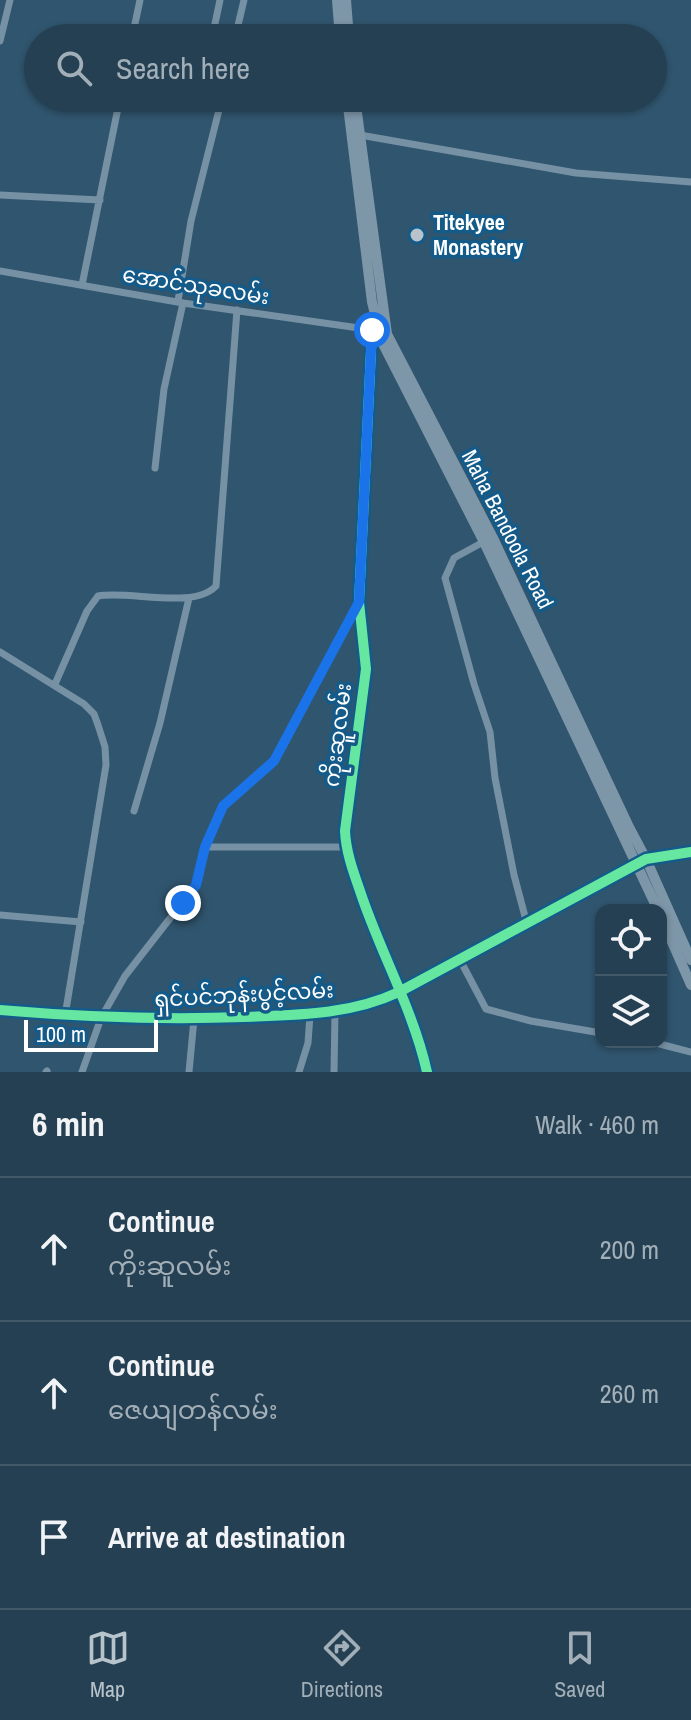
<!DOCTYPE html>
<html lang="en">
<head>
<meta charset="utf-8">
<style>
	body { margin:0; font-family:"Archivo Narrow","Noto Sans Myanmar",sans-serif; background:#304b5c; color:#f1f3f6 }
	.controls { position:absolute; right:24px; bottom:24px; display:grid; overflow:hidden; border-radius:16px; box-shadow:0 2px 6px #0004 }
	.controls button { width:72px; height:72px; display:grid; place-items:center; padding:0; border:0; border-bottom:2px solid #415969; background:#244052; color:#f1f3f6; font:40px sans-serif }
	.scale { position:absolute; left:24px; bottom:20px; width:134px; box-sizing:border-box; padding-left:8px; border:4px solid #fff; border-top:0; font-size:22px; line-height:28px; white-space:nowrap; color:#fff; -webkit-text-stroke:6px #155b89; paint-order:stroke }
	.stop { position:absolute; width:24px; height:24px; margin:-18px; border:6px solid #1a73e8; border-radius:50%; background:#fff }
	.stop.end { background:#1a73e8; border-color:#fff; box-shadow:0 2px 8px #0008 }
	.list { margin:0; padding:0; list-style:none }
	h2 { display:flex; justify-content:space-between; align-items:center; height:104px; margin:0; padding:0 32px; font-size:34px }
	h2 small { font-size:26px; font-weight:400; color:#a3afb8 }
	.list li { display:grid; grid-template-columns:52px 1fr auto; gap:24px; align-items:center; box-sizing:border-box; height:144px; padding:0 32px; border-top:2px solid #415969 }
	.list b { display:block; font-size:30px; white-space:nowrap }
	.list p { margin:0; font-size:26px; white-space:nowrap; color:#a3afb8 }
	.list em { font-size:26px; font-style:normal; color:#a3afb8 }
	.icon { flex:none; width:44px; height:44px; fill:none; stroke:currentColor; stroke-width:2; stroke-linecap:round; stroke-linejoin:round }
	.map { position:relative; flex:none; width:691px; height:1072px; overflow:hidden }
	.search { position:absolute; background:#244052; box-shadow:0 2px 6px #0004; left:24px; right:24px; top:24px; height:88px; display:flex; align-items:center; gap:20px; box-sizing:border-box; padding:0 28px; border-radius:44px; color:#a3afb8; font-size:30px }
	.sheet { height:536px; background:#244052 }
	nav { display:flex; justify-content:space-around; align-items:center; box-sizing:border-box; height:112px; border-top:2px solid #415969; background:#244052; font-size:22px; color:#a3afb8 }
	nav a { display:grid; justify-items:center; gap:4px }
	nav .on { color:#b7c4cc }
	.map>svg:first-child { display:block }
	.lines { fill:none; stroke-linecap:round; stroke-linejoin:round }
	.minor { stroke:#7691a4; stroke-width:7 }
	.tertiary { stroke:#7691a4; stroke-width:9 }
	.secondary { stroke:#7d96a8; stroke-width:10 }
	.cycleway-casing { stroke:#155b89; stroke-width:15 }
	.cycleway { stroke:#66e7a1; stroke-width:10 }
	.route { stroke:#1a73e8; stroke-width:10 }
	.poi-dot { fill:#b7c4cc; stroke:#155b89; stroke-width:3 }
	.labels { text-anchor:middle; stroke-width:7; stroke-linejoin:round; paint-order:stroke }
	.poi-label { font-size:22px; font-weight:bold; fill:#fff; stroke:#155b89; text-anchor:start }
	.street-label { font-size:22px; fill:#fff; stroke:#155b89 }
</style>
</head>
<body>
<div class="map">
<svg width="691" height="1072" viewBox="0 0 691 1072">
	<rect width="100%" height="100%" fill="#30556e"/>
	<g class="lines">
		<path class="minor" d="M132,38L140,0
			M212,38L220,0
			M235,38L244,0
			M0,41L10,0
			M196,108L198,98
			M360,135L576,173L691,182
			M0,195L100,200
			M0,271L183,303L373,330
			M82,285L120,98
			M178,301L191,221L222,98
			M372,330L359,602L366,669L345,831C347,881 380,946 399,992
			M155,468L164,389L183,303
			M487,540L454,558L445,578L474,684L490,732L495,778L514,875L527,924
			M0,652L84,704L94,714L98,725L105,747L106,765L65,1016
			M55,684L87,611L98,596C129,590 194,610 216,586L237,310
			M134,811L160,723L189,598
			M205,847H346
			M646,859L691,852
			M0,915L81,922
			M459,958L486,1009L531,1021L601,1033
			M652,1042L691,1052
			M46,1072L47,1071
			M82,1072L101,1018L125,976L196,885L205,847L223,806L274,761L358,604
			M189,1072L194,1019
			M299,1072L308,1043L310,1015
			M334,1072L335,1012"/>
		<path class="tertiary" d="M399,992L421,1045L427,1072
			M0,1010C81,1017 162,1020 244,1017C297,1015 350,1015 399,992L640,862"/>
		<path class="secondary" d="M337,0L340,38
			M346,0L349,38
			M347,98L372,302L382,342L484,542L658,910
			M355,98L387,334L493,538L628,825L646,859L691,960
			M661,917L691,985"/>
		<defs>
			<path id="cycleway" d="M372,330L359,602L366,669L345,831C346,852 353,871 360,891C380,952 413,1009 427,1072
				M0,1010C81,1017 162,1020 244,1017C297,1015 350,1015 399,992L646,859L691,852"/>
		</defs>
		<use href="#cycleway" class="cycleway-casing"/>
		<use href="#cycleway" class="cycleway"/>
	</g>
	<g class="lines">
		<path class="route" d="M183,903L196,885L205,847L223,806L274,761L359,602L372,330"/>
	</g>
	<circle class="poi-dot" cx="417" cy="235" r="8"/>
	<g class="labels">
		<g class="poi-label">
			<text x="433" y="230">Titekyee<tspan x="433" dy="25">Monastery</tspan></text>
		</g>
		<g class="street-label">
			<text transform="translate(196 285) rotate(9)" y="8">အောင်သုခလမ်း</text>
			<text transform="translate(508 529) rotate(63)" y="8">Maha Bandoola Road</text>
			<text transform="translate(337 735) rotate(-83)" y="8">ကိုးဆူလမ်း</text>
			<text transform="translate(244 994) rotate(-3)" y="8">ရှင်ပင်ဘုန်းပွင့်လမ်း</text>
		</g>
	</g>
</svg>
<div class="controls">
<button><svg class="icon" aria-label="locate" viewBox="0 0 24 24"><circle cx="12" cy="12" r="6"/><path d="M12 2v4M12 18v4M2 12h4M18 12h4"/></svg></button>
<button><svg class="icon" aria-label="layers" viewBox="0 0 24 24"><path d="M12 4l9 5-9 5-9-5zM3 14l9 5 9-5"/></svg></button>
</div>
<div class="scale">100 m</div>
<div class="stop" style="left:372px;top:330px"></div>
<div class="stop end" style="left:183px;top:903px"></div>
<div class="search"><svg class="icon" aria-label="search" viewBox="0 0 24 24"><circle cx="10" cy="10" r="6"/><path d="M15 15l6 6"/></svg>Search here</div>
</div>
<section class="sheet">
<h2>6 min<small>Walk · 460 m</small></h2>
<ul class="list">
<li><svg class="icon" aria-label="ahead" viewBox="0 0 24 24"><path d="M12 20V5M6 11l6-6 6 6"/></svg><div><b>Continue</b><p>ကိုးဆူလမ်း</p></div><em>200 m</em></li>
<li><svg class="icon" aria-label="ahead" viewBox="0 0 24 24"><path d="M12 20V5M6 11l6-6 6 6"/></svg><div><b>Continue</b><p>ဇေယျတန်လမ်း</p></div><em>260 m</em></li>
<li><svg class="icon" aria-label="arrive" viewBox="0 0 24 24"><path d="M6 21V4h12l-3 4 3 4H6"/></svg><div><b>Arrive at destination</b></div></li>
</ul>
</section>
<nav>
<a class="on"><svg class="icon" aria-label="map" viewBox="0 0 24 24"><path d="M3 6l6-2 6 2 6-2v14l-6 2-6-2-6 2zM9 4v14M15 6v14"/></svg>Map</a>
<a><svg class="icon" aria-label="directions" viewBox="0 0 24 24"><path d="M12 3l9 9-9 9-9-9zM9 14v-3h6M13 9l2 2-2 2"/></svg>Directions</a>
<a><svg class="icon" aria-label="saved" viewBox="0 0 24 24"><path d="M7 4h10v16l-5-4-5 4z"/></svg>Saved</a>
</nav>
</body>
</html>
